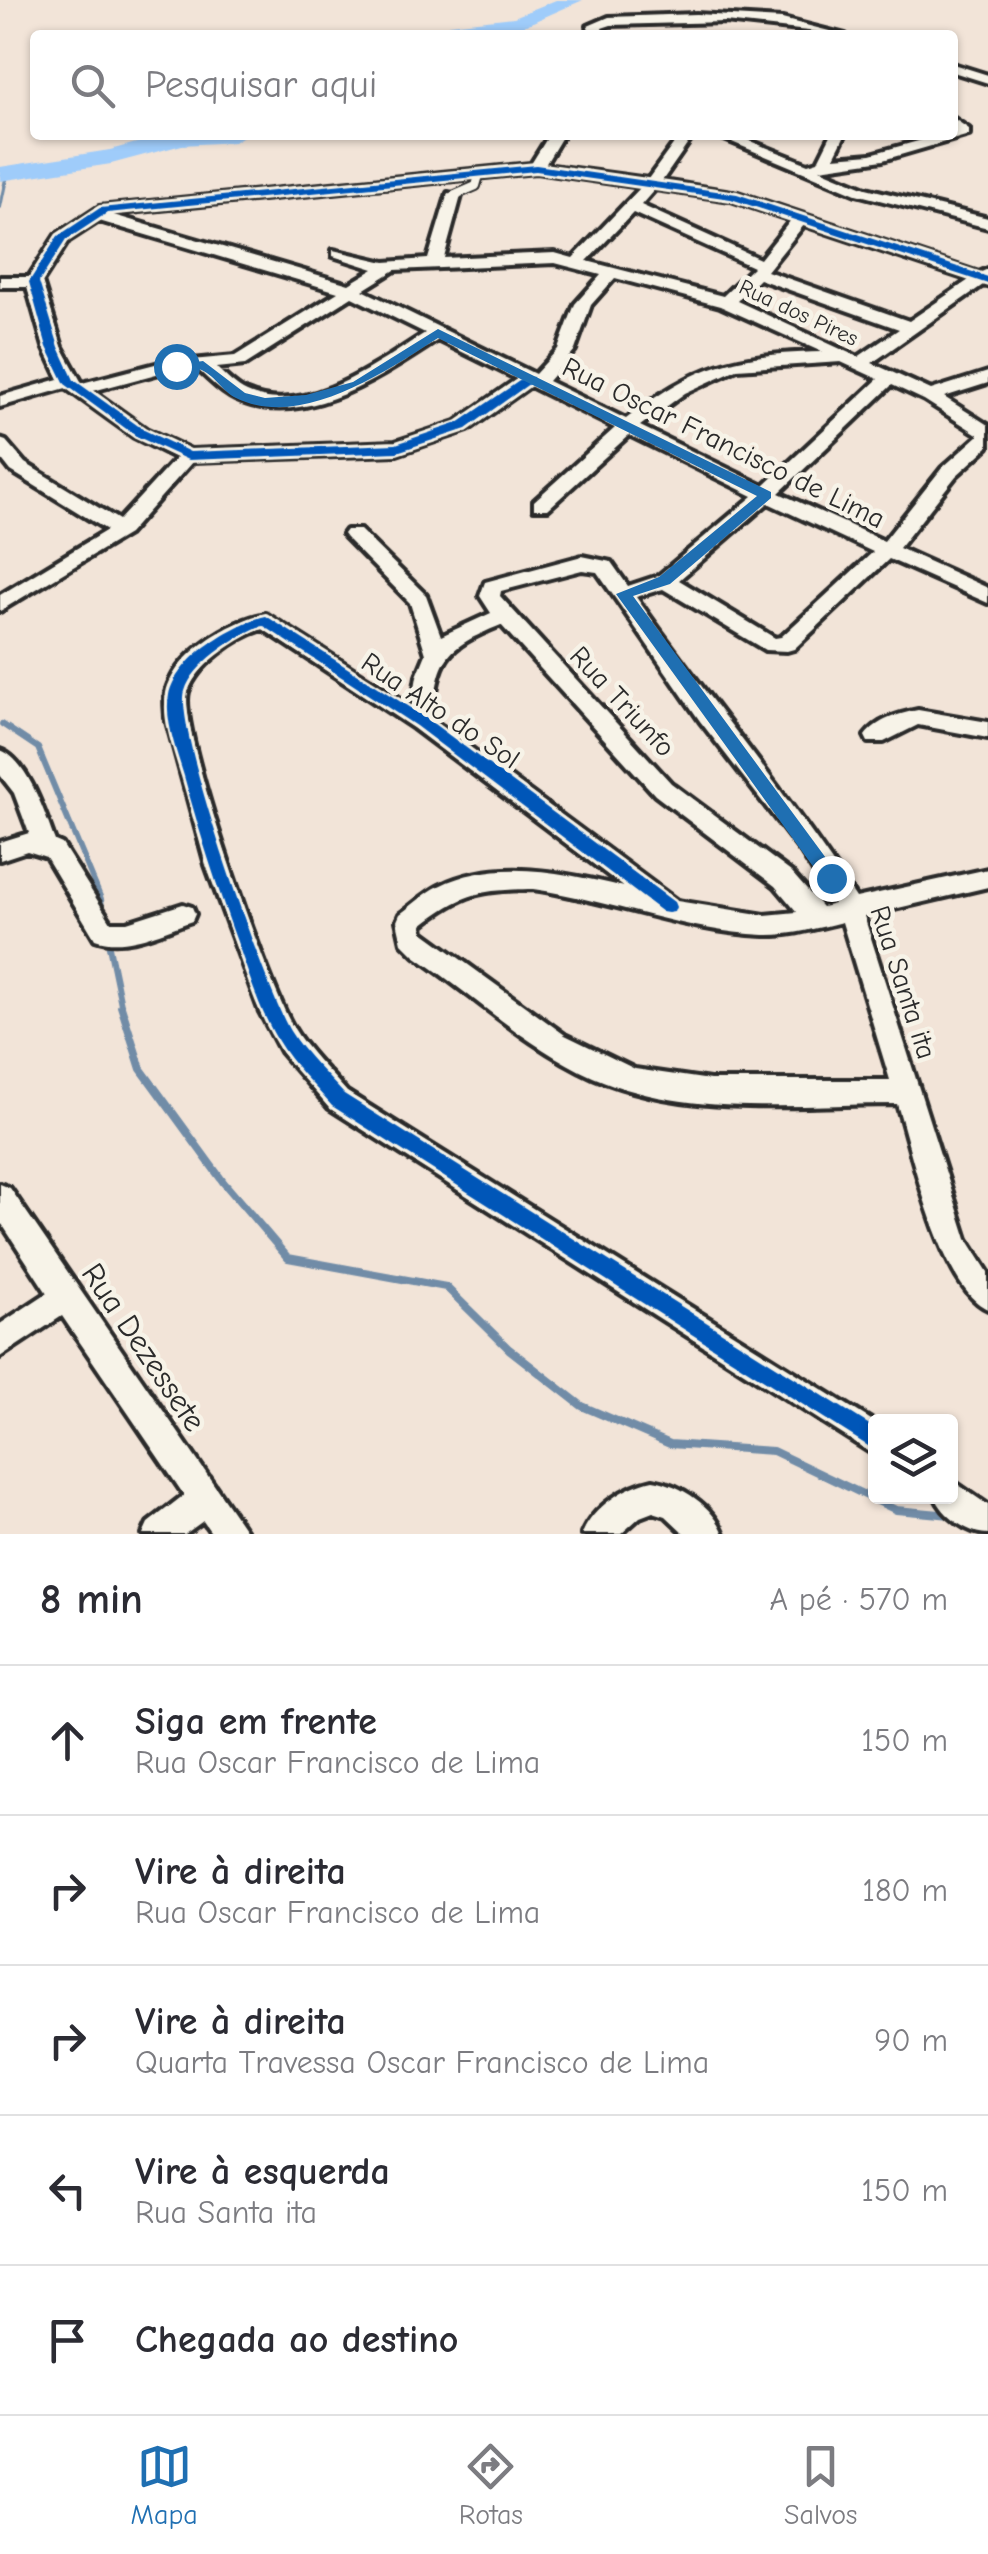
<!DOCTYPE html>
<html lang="pt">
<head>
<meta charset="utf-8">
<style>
	body { margin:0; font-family:"Comic Neue",sans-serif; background:#f7f7f7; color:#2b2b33 }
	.controls { position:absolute; right:30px; bottom:30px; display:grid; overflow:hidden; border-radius:10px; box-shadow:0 2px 8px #0004 }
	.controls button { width:90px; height:90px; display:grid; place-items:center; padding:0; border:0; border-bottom:2px solid #e1e1e2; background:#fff; color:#2b2b33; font:50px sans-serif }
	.stop { position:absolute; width:30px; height:30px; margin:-22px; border:8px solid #1f6fb2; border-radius:50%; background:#fff }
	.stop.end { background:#1f6fb2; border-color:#fff; box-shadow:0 2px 10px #0008 }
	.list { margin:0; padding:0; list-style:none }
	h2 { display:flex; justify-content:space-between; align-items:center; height:130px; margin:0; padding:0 40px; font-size:42px }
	h2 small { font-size:32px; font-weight:400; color:#7c7c81 }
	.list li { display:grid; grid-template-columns:65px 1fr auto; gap:30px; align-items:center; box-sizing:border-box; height:150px; padding:0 40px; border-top:2px solid #e1e1e2 }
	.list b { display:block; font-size:38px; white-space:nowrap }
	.list p { margin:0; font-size:32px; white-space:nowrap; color:#7c7c81 }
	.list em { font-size:32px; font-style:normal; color:#7c7c81 }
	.icon { flex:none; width:55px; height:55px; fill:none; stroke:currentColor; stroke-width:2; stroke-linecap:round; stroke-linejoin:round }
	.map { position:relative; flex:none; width:988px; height:1534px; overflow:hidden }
	.search { position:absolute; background:#fff; box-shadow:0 2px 8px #0004; left:30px; right:30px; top:30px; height:110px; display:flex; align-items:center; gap:25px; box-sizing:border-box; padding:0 35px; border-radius:10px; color:#7c7c81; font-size:38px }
	.sheet { height:880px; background:#fff }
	nav { display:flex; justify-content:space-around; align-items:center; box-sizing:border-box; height:140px; border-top:2px solid #e1e1e2; background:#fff; font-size:28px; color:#7c7c81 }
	nav a { display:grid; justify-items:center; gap:5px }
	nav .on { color:#1f6fb2 }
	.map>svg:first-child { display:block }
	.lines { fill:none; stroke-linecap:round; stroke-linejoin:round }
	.stream-far2 { stroke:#718ca7; stroke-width:4 }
	.stream-far1 { stroke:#718ca7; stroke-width:6 }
	.stream { stroke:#718ca7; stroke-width:8 }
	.river { fill:#9fccfa; fill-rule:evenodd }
	.lane-casing { stroke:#2b2b2b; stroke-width:12 }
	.street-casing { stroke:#2b2b2b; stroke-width:8 }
	.lane { stroke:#f7f3e8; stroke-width:8 }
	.street { fill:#f7f3e8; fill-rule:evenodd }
	.cycleway-casing { stroke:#f7f3e8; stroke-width:6 }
	.cycleway { fill:#0057b8; fill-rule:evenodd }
	.route { fill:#1f6fb2 }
	.labels { text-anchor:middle; stroke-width:9; stroke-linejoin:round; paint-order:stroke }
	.far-street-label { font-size:22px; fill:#2b2b2b; stroke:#f7f3e8 }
	.street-label { font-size:28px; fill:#2b2b2b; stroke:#f7f3e8 }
	.near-street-label { font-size:32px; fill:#2b2b2b; stroke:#f7f3e8 }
</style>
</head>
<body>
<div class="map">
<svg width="988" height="1534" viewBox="0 0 988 1534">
	<rect width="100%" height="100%" fill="#f2e4d8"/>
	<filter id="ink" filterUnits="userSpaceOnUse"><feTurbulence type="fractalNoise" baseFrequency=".01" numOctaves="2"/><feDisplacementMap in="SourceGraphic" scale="20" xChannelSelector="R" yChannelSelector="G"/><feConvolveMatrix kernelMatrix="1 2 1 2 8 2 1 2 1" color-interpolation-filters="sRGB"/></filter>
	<g filter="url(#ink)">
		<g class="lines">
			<path class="stream-far2" d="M0,207L7,174"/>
			<path class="stream-far1" d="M2,724L38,748L101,899L103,915
				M107,937L122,1009"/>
			<path class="stream" d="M121,1006L141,1069L224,1183L288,1258L446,1287L509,1349L582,1406L670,1444L773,1451L896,1510L951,1515"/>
			<path class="river" d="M556,0H583L517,29L434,35L450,24L514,17Z
				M166,135H245L234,142L182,145L111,164L0,181V167L110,150Z"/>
			<defs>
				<path id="lane" d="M453,196L476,186L480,172"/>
				<path id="street" d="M696,14L782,19L845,35L725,22L611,25L602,28L604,35H590L588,26L609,17Z
					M953,64L988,75V83L953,72Z
					M953,118L969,129V135L883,160L820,169L866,188L988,218V228L856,194L715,135H735L808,164L818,161L831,135H845L834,157L871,154L940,135H953Z
					M549,135H563L545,165L648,179L680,135H694L662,181L738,193L979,273L988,269V286L983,285L872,363L931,390L988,372V383L944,397L988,425V447L956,476L899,548L988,588V603L889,559L794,649L787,651L765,650L663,589L636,597C708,699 788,794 856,898L988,869V887L864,916L967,1239L988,1272V1309C941,1290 912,1152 897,1104C797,1104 687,1118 593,1077C528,1048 474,996 415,956L402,943L397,921L400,914C413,905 425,893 439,886C497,857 565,873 624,887L413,728L263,629C237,637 197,664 188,692C177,729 269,987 293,1027C307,1051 329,1071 347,1092L876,1423V1456L329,1108L281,1052L260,1012L206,865L166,718C166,710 164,701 166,693C175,653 230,621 266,614L412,706L417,676L426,654L410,603L346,538L343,534L346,530H360L426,595L441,636L491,613L480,596L485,582L582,556L611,562L628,586L658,576L753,496L629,435L548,509H534V501L615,428L530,386L468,430L397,454L193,461L128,534L0,611V595L107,530L11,471L0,457V439L6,441L25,463L119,520L176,458L134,437L66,388L0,407V396L59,379L44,347L27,287H0V277H29L56,235L99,207L531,164ZM536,172L641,187L573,258L555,253L444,258L461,196L448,193L428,259L385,262L333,250V256L374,269L349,284L110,214ZM655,189L731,200L791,220L760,259L641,205ZM633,213L753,267L723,296L587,261ZM99,221L338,292L235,356L159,363L82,383L62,347L42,282L68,241ZM804,225L969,280L909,321L767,271ZM555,263L601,275L575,304L558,349L535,374L363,290L395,270ZM615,278L720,306L822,352C735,354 695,365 626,419L548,381L575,350L591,305ZM759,279L899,329L858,357L737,301ZM352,297L425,333C378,363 306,418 247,392C236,387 226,377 217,368L245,365ZM438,340L517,379L456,422L395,442L191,450L146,429L93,391L160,373L198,370C210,380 221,393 235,399C304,431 382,376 438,340ZM841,362L878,379L764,486L640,426L685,393L737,369ZM892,385L924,400L979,435L942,468L884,541L779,493ZM768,503L873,552L781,637L775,638L679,580ZM582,570L597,572L700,721L802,853L834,904L822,907L791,872L671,783L500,596L501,591ZM501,625L655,795L775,886L797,912L765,915L677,901L432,719C440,658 442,649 501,625ZM533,889C610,900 686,932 764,935C790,936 817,928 842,922L890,1080H710L635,1069L565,1035L423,932L422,925C465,892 480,890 533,889Z
					M918,710L988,722V738L918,725L884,742H868L865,736C877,720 898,714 918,710Z
					M0,750C28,759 45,815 55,841L62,844L111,922H127L183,904L192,907L195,914L192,921C162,931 126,950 95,939L46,857L27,851L0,860V842L29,833L14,793L0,775Z
					M0,1184L10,1188L248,1534H212L203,1521L185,1534H143L148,1523L184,1495L62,1316L0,1357V1324L47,1293L0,1221Z
					M950,1479L988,1505V1534C968,1534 943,1516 935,1496H950Z
					M653,1480C682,1485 713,1506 724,1534H685L666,1516L653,1512L640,1517L621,1534H582C593,1507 625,1486 653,1480Z"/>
			</defs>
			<use href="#lane" class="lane-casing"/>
			<use href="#street" class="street-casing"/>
			<use href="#lane" class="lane"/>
			<use href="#street" class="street"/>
			<defs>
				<path id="cycleway" d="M536,165L737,194L988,277V284L731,199L536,171L107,213L66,240L39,282L59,347L74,380L144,430L190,452L396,444L458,423L525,377H533V381L466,429L397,452L188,460L136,436L65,384L47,347L29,282L58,236L100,208Z
					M266,616L426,718L674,902L676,907L674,912L668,913L662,912L416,726L264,626L258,627C234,638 193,664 185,691C173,728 266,990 290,1031C304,1054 326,1074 344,1094L876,1429V1451L332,1106C314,1085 292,1065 278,1041C261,1013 251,981 240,950C219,893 200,835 184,776C177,753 164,719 169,695C176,659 234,623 266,616Z"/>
			</defs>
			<use href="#cycleway" class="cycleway-casing"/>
			<use href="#cycleway" class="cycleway"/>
		</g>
	</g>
	<path class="route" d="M438,329L771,492V498L670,584L633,596L837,873V883H825L616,594L659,577L757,496L438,338C386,371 301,430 236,398C223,392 213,373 199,369C188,365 180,372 169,366L203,361L245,393L265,398L306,395L353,382Z"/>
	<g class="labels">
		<g class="far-street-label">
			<text transform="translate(799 312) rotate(25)" y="8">Rua dos Pires</text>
		</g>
		<g class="street-label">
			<text transform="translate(724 442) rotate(26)" y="10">Rua Oscar Francisco de Lima</text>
			<text transform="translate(623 701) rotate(47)" y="10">Rua Triunfo</text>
			<text transform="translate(441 710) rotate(34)" y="10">Rua Alto do Sol</text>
			<text transform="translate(904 982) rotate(72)" y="10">Rua Santa ita</text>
		</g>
		<g class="near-street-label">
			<text transform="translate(144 1347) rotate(56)" y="11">Rua Dezessete</text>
		</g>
	</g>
</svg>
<div class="controls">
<button><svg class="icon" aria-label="layers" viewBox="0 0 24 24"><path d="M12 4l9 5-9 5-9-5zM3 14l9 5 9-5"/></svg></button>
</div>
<div class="stop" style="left:176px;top:366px"></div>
<div class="stop end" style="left:831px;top:878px"></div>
<div class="search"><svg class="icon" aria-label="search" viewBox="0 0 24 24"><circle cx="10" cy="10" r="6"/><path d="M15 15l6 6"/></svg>Pesquisar aqui</div>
</div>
<section class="sheet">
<h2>8 min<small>A pé · 570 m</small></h2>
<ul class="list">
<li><svg class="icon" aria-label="ahead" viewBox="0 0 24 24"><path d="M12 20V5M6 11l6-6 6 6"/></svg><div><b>Siga em frente</b><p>Rua Oscar Francisco de Lima</p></div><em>150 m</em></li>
<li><svg class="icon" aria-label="right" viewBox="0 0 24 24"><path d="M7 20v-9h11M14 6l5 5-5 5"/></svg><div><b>Vire à direita</b><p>Rua Oscar Francisco de Lima</p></div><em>180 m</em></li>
<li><svg class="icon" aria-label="right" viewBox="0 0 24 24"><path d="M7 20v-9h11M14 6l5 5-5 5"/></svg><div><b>Vire à direita</b><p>Quarta Travessa Oscar Francisco de Lima</p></div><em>90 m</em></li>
<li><svg class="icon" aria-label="left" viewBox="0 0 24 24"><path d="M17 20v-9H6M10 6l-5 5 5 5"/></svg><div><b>Vire à esquerda</b><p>Rua Santa ita</p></div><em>150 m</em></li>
<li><svg class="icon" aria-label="arrive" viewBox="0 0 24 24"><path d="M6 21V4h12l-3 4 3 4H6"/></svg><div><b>Chegada ao destino</b></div></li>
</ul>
</section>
<nav>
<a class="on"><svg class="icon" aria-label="map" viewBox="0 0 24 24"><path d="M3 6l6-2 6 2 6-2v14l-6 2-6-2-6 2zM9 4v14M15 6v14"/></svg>Mapa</a>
<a><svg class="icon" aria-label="directions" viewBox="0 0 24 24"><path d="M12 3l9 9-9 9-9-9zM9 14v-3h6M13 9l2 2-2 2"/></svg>Rotas</a>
<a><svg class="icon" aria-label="saved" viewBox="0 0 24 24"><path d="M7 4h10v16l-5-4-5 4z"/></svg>Salvos</a>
</nav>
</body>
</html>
